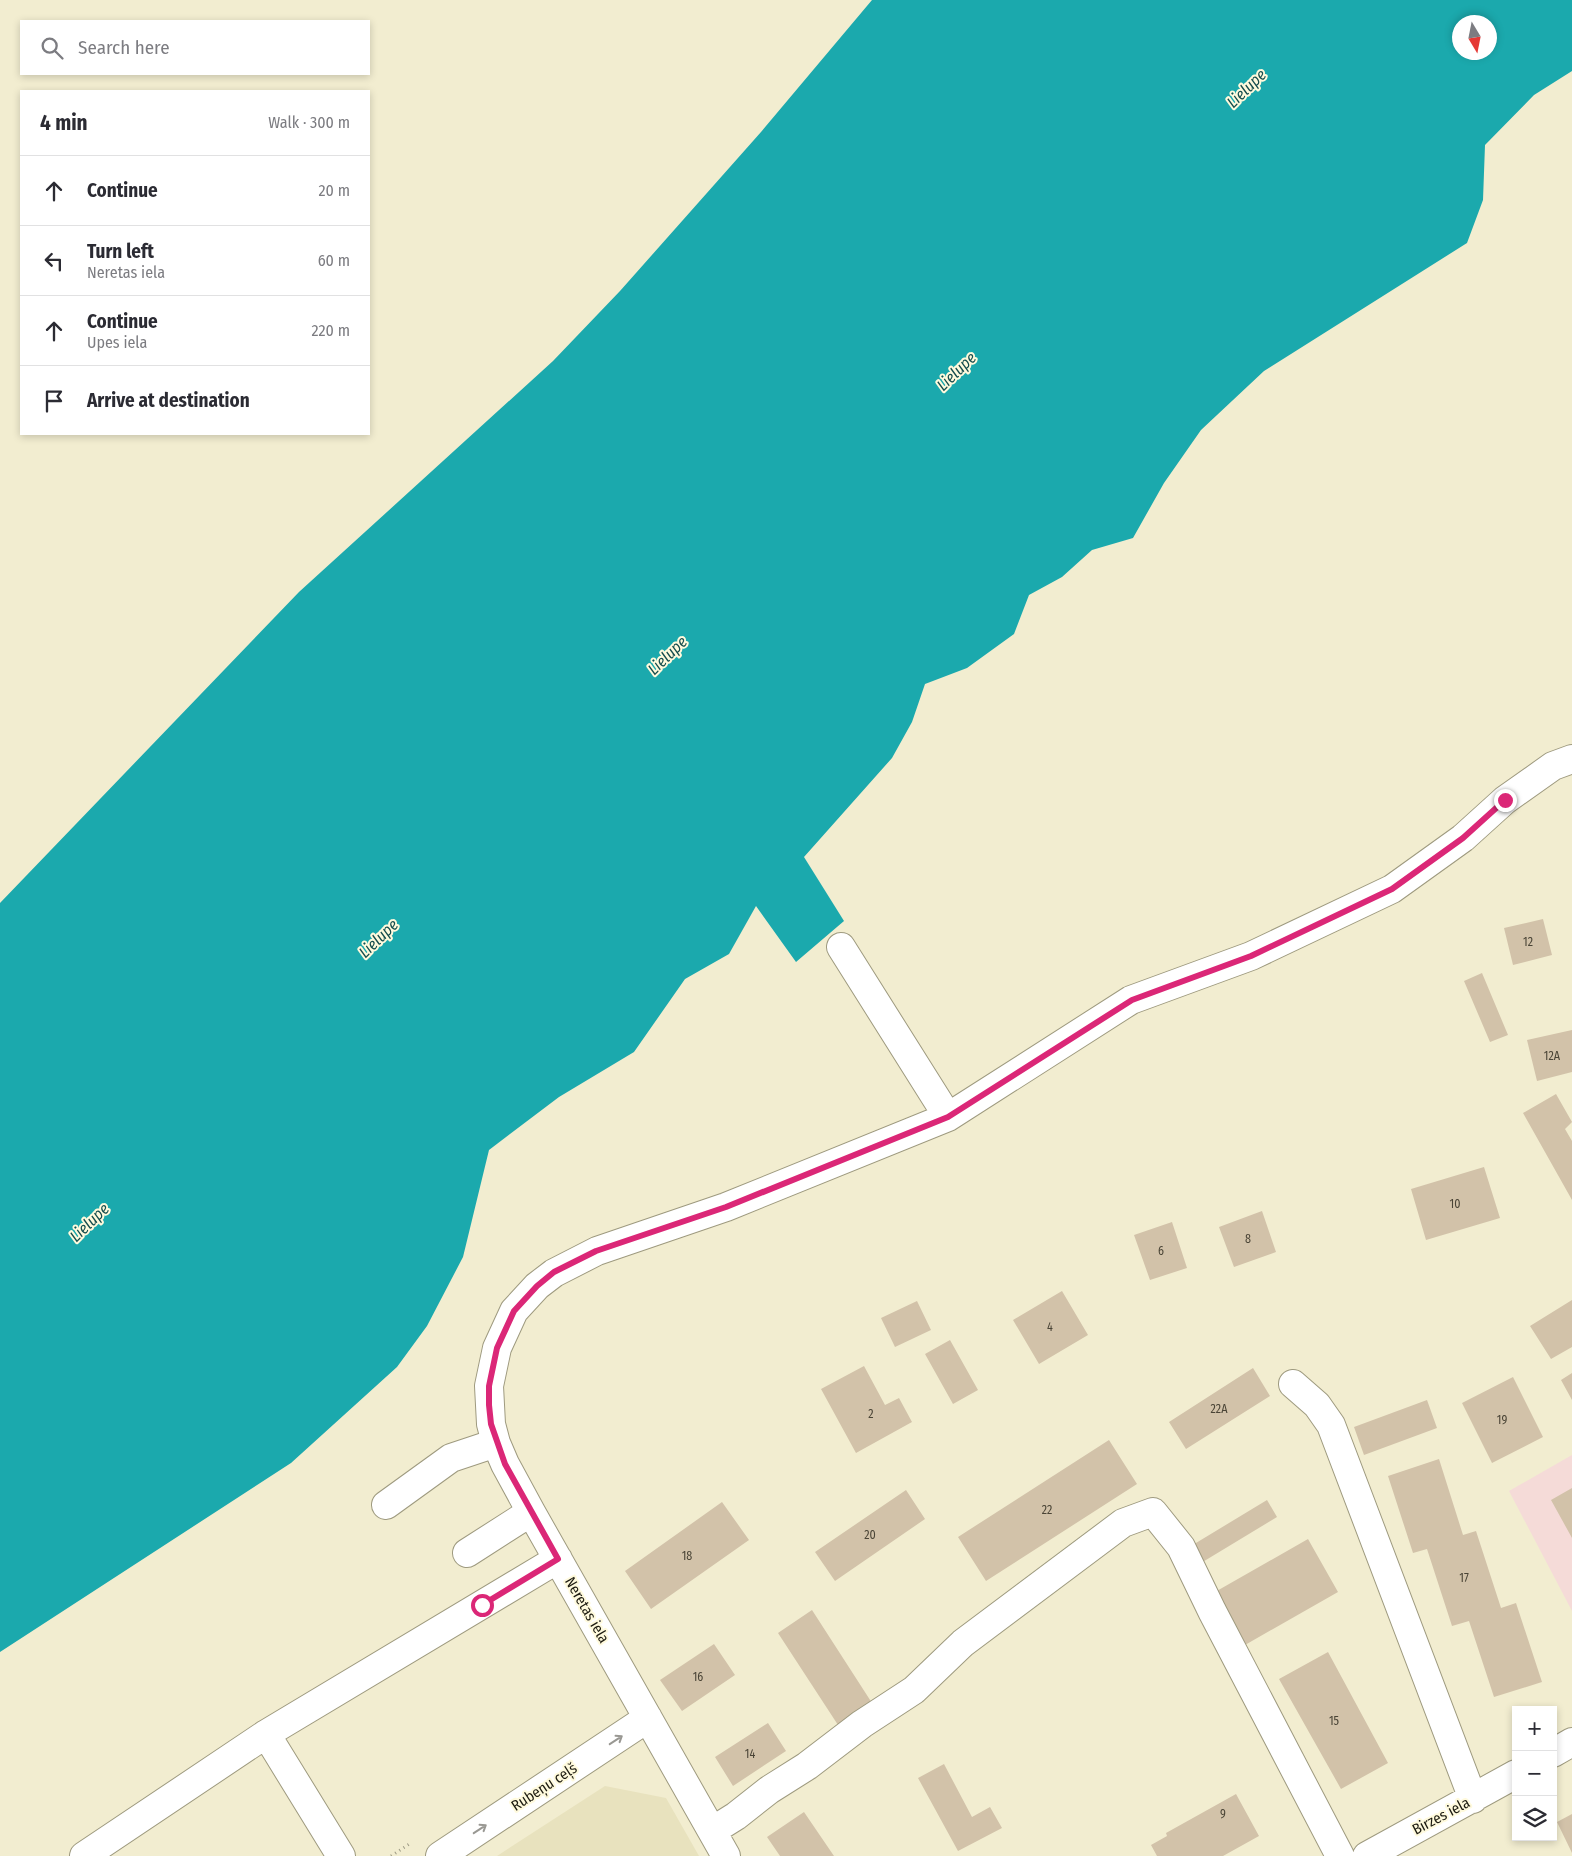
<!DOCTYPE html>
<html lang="en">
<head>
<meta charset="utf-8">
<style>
	body { margin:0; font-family:"Fira Sans Condensed",sans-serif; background:#f2f2f3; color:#2b2b33 }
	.controls { position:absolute; right:15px; bottom:15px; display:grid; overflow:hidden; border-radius:0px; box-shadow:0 2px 8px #0003 }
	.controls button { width:45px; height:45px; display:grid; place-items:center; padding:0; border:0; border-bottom:1px solid #e1e1e2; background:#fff; color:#2b2b33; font:25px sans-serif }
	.compass { position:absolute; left:1452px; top:15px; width:45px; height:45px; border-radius:50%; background:#fff; box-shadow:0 2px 8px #0003; rotate:170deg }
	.stop { position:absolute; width:15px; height:15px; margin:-11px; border:4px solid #db2777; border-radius:50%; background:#fff }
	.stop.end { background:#db2777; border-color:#fff; box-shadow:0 1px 5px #0008 }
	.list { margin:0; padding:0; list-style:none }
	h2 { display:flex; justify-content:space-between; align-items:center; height:65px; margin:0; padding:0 20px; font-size:21px }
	h2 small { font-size:16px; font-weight:400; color:#7c7c81 }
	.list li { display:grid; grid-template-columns:32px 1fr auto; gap:15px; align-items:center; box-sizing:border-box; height:70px; padding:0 20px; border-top:1px solid #e1e1e2 }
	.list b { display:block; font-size:19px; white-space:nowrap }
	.list p { margin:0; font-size:16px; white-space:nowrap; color:#7c7c81 }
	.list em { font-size:16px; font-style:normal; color:#7c7c81 }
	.icon { flex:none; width:28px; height:28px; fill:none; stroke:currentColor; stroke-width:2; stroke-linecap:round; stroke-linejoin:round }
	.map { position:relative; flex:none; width:1572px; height:1856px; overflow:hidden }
	.search { position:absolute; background:#fff; box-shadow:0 2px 8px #0003; left:20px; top:20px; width:350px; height:55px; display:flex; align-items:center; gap:12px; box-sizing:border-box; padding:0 18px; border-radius:0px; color:#7c7c81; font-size:19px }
	.panel { position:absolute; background:#fff; box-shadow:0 2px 8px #0003; left:20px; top:90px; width:350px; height:345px; border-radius:0px }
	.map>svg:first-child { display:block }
	.commercial { fill:#f5dbd8 }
	.built { fill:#e8e2be }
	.water { fill:#1ba9ad; fill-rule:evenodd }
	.building { fill:#d2c2a9 }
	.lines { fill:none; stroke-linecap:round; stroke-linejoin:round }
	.minor-casing { stroke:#9e9a7f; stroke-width:30 }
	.path { stroke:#9c9983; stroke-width:3; stroke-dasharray:1 4; stroke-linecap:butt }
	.minor { stroke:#fff; stroke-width:28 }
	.oneway { stroke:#999893 }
	.route { stroke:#db2777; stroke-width:6 }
	.labels { text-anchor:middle; stroke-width:4; stroke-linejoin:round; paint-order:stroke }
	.number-label { font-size:12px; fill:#4a4436 }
	.street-label { font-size:15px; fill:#1c1a10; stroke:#fffadd }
	.water-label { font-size:16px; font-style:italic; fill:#154c4d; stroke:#fffadd }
</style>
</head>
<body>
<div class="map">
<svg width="1572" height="1856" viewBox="0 0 1572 1856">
	<rect width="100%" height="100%" fill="#f2edd0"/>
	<path class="commercial" d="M1572,1455V1611L1509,1491Z"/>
	<path class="built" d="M605,1786L666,1798L699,1856H497Z"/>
	<path class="water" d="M872,0H1572V71L1534,95L1485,145L1483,200L1467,243L1264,371L1201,430L1164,483L1133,538L1092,550L1062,577L1029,595L1014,634L967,668L925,684L912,722L892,758L804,857L844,921L796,962L756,906L729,954L685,979L634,1052L559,1097L489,1150L463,1257L427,1326L397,1367L291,1463L0,1652V903L299,592L553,361L620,291L761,132ZM1460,22H1490V52H1460Z"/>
	<path class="building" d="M1543,919L1552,955L1513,965L1504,928Z
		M1482,973L1508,1035L1490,1042L1464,981Z
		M1572,1030V1072L1537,1081L1527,1040Z
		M1556,1094L1572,1122L1565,1129L1572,1141V1200L1523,1113Z
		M1484,1167L1500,1218L1426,1240L1411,1189Z
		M1262,1211L1276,1252L1234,1267L1219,1227Z
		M1172,1222L1187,1268L1150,1280L1134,1235Z
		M1062,1291L1088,1335L1039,1364L1013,1320Z
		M1572,1300V1347L1551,1359L1530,1326Z
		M917,1301L931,1330L895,1347L881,1318Z
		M950,1340L978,1390L953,1404L925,1354Z
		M864,1366L885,1405L899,1398L912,1422L856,1453L821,1389Z
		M1253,1368L1270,1396L1186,1449L1169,1422Z
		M1572,1373V1400L1561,1380Z
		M1513,1377L1543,1437L1492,1463L1462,1403Z
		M1427,1400L1437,1428L1364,1455L1354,1427Z
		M1109,1440L1137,1484L986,1581L958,1537Z
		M1439,1459L1463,1535L1476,1531L1501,1608L1516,1603L1542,1682L1494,1697L1469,1621L1452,1626L1427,1549L1413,1553L1388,1476Z
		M1572,1488V1538L1551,1500Z
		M906,1490L925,1519L835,1581L815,1552Z
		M1267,1500L1277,1517L1201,1563L1191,1546Z
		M722,1502L749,1540L651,1609L625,1571Z
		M1308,1539L1338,1592L1245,1645L1215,1592Z
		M812,1610L872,1703L838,1725L778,1633Z
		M714,1644L735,1675L682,1711L660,1680Z
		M1328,1652L1388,1763L1341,1789L1279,1679Z
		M768,1723L786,1751L733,1786L715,1757Z
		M944,1764L972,1817L990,1807L1002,1828L958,1851L918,1778Z
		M1236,1794L1259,1836L1223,1856H1157L1151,1845L1167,1836L1166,1833Z
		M804,1812L834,1856H780L767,1837Z
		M1572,1814V1853L1557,1822Z"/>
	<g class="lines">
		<defs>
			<path id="minor" d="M841,947L948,1117
				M1293,1384L1317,1405L1331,1425L1473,1799
				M386,1505L451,1458L496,1443
				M467,1553L531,1512
				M266,1734L341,1856
				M1553,1753L1572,1742
				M712,1831L736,1816L769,1790L807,1766L862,1724L914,1690L963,1643L1123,1523L1153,1512L1181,1547L1212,1611L1340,1856
				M84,1856L266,1734L558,1559
				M440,1856L648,1718
				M726,1856L531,1512L505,1464L496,1443L491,1424L489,1386L497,1348L514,1311L537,1286L554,1273L597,1251L726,1207L948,1117L1131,1000L1251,956L1392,889L1463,838L1505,800L1553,766L1572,759
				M1367,1856L1516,1774"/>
		</defs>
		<use href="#minor" class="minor-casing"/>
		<path class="path" d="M391,1856L411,1843"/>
		<use href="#minor" class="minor"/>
	</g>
	<defs><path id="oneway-shaft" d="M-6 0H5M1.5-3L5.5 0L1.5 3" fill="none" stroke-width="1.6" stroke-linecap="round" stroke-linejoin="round" transform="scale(1.25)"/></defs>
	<g class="oneway">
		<use href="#oneway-shaft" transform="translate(616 1740) rotate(-33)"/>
		<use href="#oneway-shaft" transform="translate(480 1829) rotate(-33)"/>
	</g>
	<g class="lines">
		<path class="route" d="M482,1605L558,1559L505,1464L491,1424L489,1405V1386L497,1348L514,1311L537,1286L554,1272L596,1251L726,1207L948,1117L1132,1000L1251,956L1392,889L1463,838L1505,800"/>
	</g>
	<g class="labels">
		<g class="number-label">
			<text x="1528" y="946">12</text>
			<text x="1552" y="1060">12A</text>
			<text x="1455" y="1208">10</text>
			<text x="1248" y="1243">8</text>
			<text x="1161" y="1255">6</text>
			<text x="1050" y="1331">4</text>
			<text x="1219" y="1413">22A</text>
			<text x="871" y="1418">2</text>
			<text x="1502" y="1424">19</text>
			<text x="1047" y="1514">22</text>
			<text x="870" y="1539">20</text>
			<text x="687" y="1560">18</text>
			<text x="1464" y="1582">17</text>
			<text x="698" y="1681">16</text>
			<text x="1334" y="1725">15</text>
			<text x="750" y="1758">14</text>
			<text x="1223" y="1818">9</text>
		</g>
		<g class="street-label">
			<text transform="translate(587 1610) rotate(60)" y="5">Neretas iela</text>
			<text transform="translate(544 1787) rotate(-33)" y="5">Rubeņu ceļš</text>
			<text transform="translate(1441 1816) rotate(-28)" y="5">Birzes iela</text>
		</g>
		<g class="water-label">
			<text transform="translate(1246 88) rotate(-44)" y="6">Lielupe</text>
			<text transform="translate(956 371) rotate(-44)" y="6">Lielupe</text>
			<text transform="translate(667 655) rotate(-44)" y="6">Lielupe</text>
			<text transform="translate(378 938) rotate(-44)" y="6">Lielupe</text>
			<text transform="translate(89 1222) rotate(-44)" y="6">Lielupe</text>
		</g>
	</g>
</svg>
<div class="controls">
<button>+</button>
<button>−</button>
<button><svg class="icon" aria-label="layers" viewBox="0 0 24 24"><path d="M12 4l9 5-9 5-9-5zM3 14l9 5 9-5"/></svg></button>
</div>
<svg class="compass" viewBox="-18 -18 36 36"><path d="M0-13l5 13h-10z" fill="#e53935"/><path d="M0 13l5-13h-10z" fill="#7c7c81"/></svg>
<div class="stop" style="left:482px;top:1605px"></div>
<div class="stop end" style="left:1505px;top:800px"></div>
<div class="search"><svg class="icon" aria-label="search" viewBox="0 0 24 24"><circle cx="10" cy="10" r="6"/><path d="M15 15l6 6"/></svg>Search here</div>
<section class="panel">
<h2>4 min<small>Walk · 300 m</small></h2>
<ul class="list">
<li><svg class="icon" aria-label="ahead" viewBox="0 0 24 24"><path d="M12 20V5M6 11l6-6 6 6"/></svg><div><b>Continue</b></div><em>20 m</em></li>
<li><svg class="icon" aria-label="left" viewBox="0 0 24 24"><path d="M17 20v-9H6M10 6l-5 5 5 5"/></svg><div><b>Turn left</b><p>Neretas iela</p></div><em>60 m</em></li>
<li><svg class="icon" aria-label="ahead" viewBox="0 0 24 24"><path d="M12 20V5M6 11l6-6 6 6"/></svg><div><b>Continue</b><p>Upes iela</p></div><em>220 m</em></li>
<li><svg class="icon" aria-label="arrive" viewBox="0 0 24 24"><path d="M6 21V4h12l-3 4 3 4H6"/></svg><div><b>Arrive at destination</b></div></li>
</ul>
</section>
</div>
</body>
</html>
